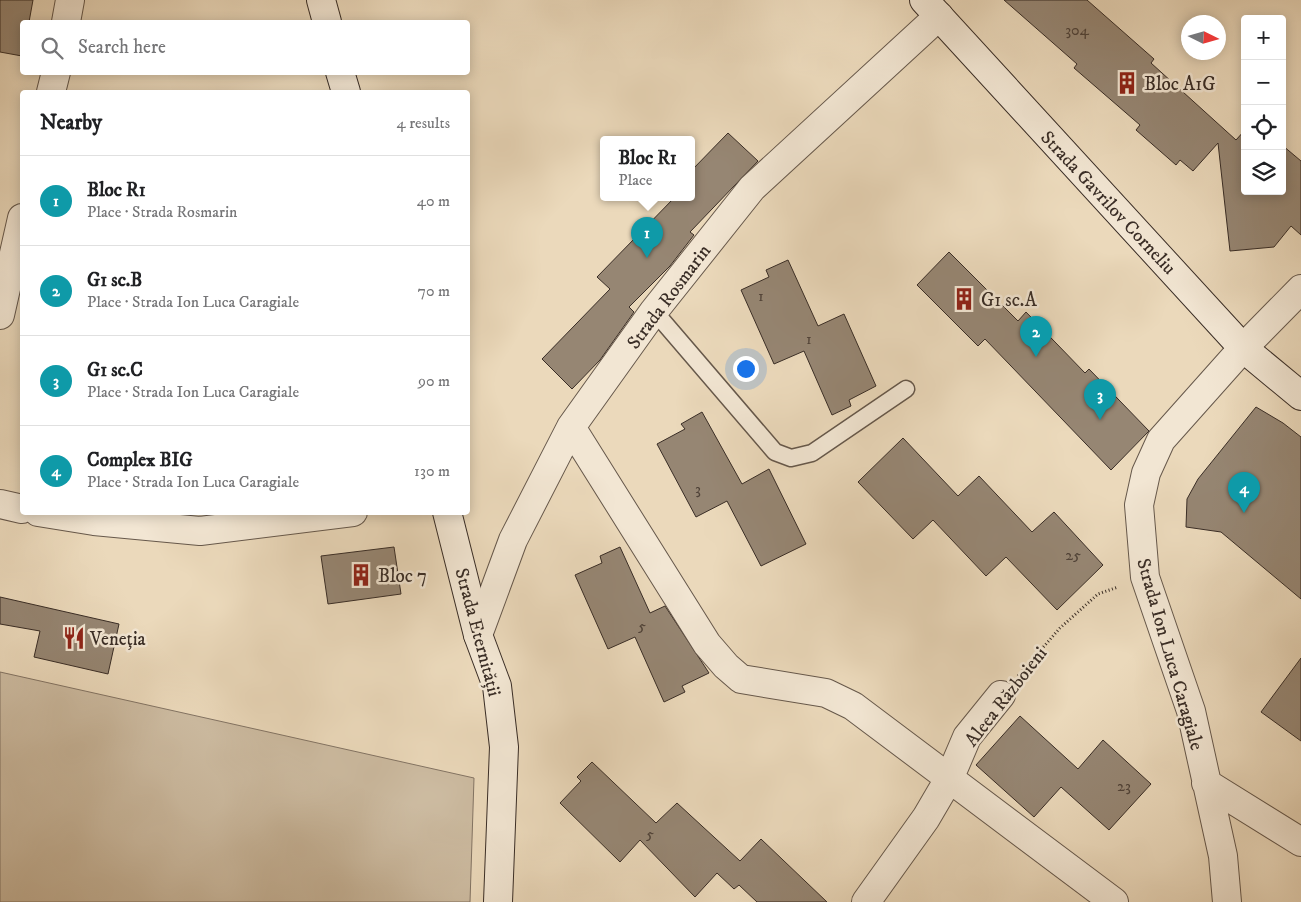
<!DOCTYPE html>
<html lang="en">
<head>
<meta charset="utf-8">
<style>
	body { margin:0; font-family:"IM FELL DW Pica",serif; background:#f2f2f2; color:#202124 }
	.controls { position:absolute; right:15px; top:15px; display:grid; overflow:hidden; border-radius:5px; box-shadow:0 2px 12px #0003 }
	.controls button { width:45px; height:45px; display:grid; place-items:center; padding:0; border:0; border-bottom:1px solid #e0e0e0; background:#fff; color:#202124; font:25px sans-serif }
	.compass { position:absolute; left:1181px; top:15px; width:45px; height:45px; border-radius:50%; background:#fff; box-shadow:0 2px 12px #0003; rotate:95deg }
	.you { position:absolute; left:745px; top:368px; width:18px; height:18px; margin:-12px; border:4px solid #fff; border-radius:50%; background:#1a73e8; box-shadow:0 0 0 8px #1a73e833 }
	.badge { display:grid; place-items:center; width:32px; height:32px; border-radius:50%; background:#b45309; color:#fff; font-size:16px; font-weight:700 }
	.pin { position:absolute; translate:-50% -41px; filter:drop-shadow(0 1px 2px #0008) }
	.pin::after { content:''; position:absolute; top:26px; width:18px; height:15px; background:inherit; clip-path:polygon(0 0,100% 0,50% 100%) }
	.popup { position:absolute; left:600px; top:136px; width:95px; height:65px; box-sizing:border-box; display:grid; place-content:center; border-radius:5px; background:#fff; filter:drop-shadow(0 1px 4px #0005); font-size:16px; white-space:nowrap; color:#757577 }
	.popup b { font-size:19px; color:#202124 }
	.popup::after { content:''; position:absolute; left:50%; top:100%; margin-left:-10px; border:10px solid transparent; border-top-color:#fff }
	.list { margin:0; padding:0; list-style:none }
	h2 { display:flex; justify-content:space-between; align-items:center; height:65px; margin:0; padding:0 20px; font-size:21px }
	h2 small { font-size:16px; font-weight:400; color:#757577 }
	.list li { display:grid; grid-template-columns:32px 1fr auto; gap:15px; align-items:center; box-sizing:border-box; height:90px; padding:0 20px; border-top:1px solid #e0e0e0 }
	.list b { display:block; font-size:19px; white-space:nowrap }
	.list p { margin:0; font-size:16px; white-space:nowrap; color:#757577 }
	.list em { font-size:16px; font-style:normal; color:#757577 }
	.icon { flex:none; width:28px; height:28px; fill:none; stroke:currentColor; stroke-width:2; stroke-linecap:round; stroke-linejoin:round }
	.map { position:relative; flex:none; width:1301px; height:902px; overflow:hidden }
	.search { position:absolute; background:#fff; box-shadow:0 2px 12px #0003; left:20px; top:20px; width:450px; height:55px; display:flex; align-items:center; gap:12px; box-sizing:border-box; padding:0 18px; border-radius:5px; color:#757577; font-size:19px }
	.panel { position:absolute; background:#fff; box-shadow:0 2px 12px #0003; left:20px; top:90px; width:450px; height:425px; border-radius:5px }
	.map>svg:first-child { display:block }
	.green { fill:#cdbca2; stroke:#837464 }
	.building { fill:#968673; stroke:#392d26 }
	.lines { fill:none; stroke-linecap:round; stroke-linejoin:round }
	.lane-casing { stroke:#66584b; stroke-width:19 }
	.street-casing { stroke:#66584b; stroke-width:30 }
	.secondary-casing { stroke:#392d26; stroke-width:30 }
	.path { stroke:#392d26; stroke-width:3; stroke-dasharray:1 2.5; stroke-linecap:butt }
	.lane { stroke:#f2e6d3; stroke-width:16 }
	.street { stroke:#f2e6d3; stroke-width:28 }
	.secondary { stroke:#f2e6d3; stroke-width:28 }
	.labels { text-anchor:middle; stroke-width:5; stroke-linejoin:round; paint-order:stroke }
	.number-label { font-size:16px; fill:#504339 }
	.poi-label { font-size:19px; fill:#392d26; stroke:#f2e6d3; text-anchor:start }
	.street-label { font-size:19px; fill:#392d26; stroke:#f2e6d3 }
</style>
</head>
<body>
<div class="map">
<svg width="1301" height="902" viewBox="0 0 1301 902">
	<rect width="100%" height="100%" fill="#ebd9bb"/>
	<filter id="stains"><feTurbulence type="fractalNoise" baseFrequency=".004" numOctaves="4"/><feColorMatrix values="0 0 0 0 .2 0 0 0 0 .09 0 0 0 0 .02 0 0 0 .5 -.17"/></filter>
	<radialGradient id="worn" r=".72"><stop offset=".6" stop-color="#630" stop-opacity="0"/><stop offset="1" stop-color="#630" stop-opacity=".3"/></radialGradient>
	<path class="green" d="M0,672L474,778L470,902H0Z"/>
	<path class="building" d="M0,0H33L29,22H22V56L0,52Z
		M1004,0H1087L1154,59L1151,63L1236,140L1245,130V191H1282V145L1301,161V235L1291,226L1274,247L1230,251L1218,143L1193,171L1180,160L1176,165L1136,130L1140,125L1074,68L1077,64Z
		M728,133L758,161L690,232L694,235L670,266L629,307L634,312L600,360L572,389L542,359L610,289L597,277L675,197H691V171Z
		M949,252L1018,321L1026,312L1085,373L1089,369L1149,431L1111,470L985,339L978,346L917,285Z
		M788,260L818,326L844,314L876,386L849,400L851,406L832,415L804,351L774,364L741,290L769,277L766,270Z
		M1256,407L1283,423L1301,437V599L1221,532L1186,527L1187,499L1198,479Z
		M702,412L742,484L769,469L806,544L761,566L727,501L696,517L657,444L685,429L681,424Z
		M903,438L958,496L979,476L1032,532L1054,512L1103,565L1057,610L1006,557L986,576L933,520L913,539L858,482Z
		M394,547L401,594L328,604L321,556Z
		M620,547L650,613L665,606L709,673L682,686L685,692L664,702L635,637L608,649L575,575L602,563L600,556Z
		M0,597L119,624L108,674L34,657L40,631L0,624Z
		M1301,658V741L1261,712Z
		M1020,716L1078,769L1103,740L1151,784L1109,830L1061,787L1034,817L976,765Z
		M592,762L656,823L677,803L740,861L761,839L827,902H757L739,885L734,889L717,873L695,897L640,840L620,862L560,803L581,781L577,777Z"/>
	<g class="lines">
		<defs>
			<path id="lane" d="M654,311L775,452L791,458L812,453L906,389"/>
			<path id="street" d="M66,22L70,0
				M51,92L56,72
				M0,315L22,218
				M571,427L707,644L726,666L741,679L826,693L853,706L1114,902
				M0,504L22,509
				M38,512L94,521L200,531L353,512
				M478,635L513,540L571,427L654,311L752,188L939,16
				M1206,783L1301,842
				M866,902L926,818L950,777L967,737L1001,695
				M1227,902L1223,856L1191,711L1145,577L1139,505L1146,473L1161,440L1243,348L1301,289"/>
			<path id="secondary" d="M321,0L327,22
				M924,0L1243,348L1301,396
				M340,72L346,92
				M447,512L478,635L497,686L504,747L498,902"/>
		</defs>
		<use href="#lane" class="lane-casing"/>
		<use href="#street" class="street-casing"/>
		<use href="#secondary" class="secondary-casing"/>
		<path class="path" d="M1018,676L1060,628L1098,594L1118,587"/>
		<use href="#lane" class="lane"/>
		<use href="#street" class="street"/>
		<use href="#secondary" class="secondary"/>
	</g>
	<defs>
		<symbol id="building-bare" viewBox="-9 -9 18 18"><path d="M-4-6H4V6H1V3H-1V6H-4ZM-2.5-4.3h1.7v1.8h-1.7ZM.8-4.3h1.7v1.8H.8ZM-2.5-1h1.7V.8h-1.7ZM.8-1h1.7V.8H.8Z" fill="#8f2418" stroke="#f2e6d3" stroke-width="2.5" paint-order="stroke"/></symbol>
		<symbol id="restaurant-bare" viewBox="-9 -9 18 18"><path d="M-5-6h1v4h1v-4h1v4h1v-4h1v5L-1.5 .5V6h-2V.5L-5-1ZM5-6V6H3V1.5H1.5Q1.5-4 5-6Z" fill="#8f2418" stroke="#f2e6d3" stroke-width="2.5" paint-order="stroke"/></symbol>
	</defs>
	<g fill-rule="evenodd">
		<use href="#building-bare" x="1111" y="67" width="32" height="32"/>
		<use href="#building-bare" x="948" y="283" width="32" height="32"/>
		<use href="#building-bare" x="345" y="559" width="32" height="32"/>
		<use href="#restaurant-bare" x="58" y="622" width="32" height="32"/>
	</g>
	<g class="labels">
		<g class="number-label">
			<text x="1077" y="35">304</text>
			<text x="761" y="301">1</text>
			<text x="809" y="344">1</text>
			<text x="698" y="494">3</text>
			<text x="1073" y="560">25</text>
			<text x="642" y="631">5</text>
			<text x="1124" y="791">23</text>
			<text x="650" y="839">5</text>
		</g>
		<g class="poi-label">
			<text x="1144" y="90">Bloc A1G</text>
			<text x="981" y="306">G1 sc.A</text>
			<text x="378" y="582">Bloc 7</text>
			<text x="90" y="645">Veneția</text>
		</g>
		<g class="street-label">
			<text transform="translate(1109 202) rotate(47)" y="7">Strada Gavrilov Corneliu</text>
			<text transform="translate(668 296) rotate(-53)" y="7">Strada Rosmarin</text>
			<text transform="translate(479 632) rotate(75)" y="7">Strada Eternității</text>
			<text transform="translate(1171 654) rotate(74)" y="7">Strada Ion Luca Caragiale</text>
			<text transform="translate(1005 696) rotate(-52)" y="7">Aleea Războieni</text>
		</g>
	</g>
	<rect width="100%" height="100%" filter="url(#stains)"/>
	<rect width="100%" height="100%" fill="url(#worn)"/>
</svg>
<div class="controls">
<button>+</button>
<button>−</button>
<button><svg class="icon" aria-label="locate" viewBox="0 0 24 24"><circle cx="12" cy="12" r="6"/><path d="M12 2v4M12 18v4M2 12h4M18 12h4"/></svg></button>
<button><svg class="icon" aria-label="layers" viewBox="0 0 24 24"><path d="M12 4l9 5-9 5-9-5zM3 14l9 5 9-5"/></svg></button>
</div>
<svg class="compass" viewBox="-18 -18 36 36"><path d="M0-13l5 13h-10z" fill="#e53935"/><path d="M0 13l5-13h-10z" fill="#757577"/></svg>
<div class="you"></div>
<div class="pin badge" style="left:647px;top:258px;background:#0f9aa8">1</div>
<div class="popup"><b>Bloc R1</b>Place</div>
<div class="pin badge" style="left:1036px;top:357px;background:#0f9aa8">2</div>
<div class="pin badge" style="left:1100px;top:420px;background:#0f9aa8">3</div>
<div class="pin badge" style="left:1244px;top:513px;background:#0f9aa8">4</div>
<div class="search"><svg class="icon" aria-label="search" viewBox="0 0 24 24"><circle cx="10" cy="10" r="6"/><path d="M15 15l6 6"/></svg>Search here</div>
<section class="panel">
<h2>Nearby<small>4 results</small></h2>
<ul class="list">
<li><span class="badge" style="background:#0f9aa8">1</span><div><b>Bloc R1</b><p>Place · Strada Rosmarin</p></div><em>40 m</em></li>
<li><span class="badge" style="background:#0f9aa8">2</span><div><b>G1 sc.B</b><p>Place · Strada Ion Luca Caragiale</p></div><em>70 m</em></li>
<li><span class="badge" style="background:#0f9aa8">3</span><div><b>G1 sc.C</b><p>Place · Strada Ion Luca Caragiale</p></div><em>90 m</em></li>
<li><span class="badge" style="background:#0f9aa8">4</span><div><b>Complex BIG</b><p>Place · Strada Ion Luca Caragiale</p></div><em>130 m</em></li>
</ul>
</section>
</div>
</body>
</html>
